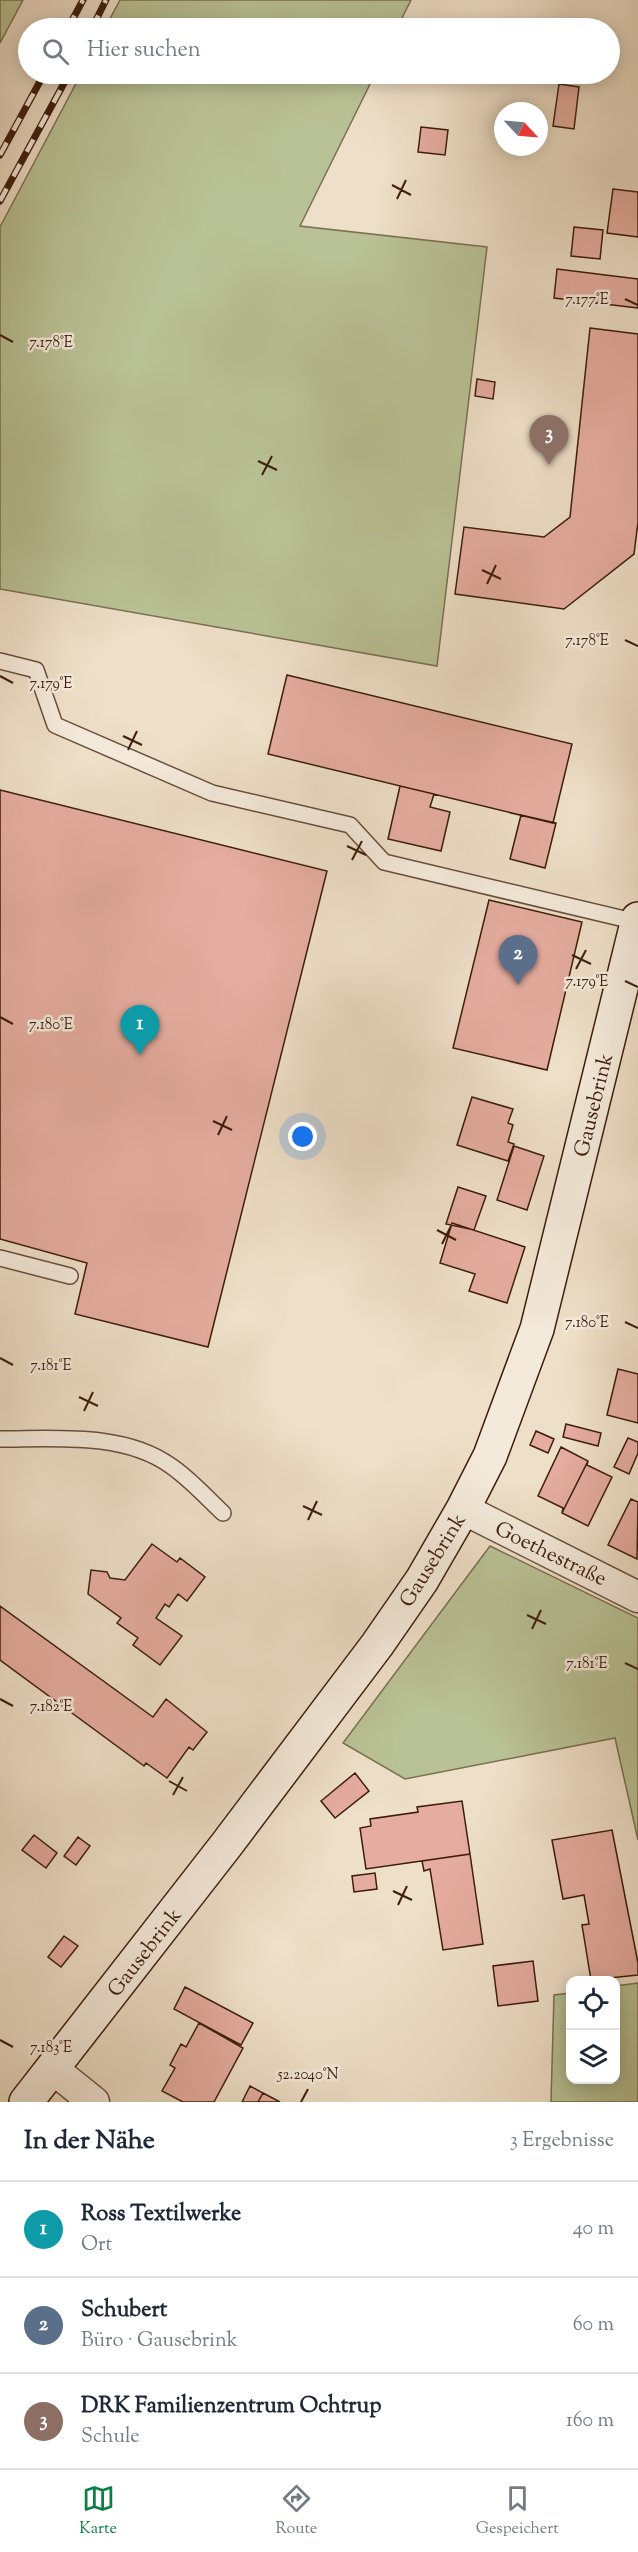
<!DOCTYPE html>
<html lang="de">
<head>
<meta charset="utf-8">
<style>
	body { margin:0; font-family:"Sorts Mill Goudy",serif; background:#f6f6f7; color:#1f2937 }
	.controls { position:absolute; right:18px; bottom:18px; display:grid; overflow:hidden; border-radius:12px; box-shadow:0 3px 15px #0003 }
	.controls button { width:54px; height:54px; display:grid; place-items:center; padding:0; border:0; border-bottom:2px solid #e0e1e3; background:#fff; color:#1f2937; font:30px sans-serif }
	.compass { position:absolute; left:494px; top:102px; width:54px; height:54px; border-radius:50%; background:#fff; box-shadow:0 3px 15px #0003; rotate:116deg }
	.you { position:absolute; left:303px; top:1137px; width:21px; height:21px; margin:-15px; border:4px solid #fff; border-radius:50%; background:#1a73e8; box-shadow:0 0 0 9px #1a73e833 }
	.badge { display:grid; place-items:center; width:39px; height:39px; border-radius:50%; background:#0b8043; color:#fff; font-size:20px; font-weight:700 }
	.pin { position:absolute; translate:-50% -50px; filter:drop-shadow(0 2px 3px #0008) }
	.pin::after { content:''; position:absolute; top:32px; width:21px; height:18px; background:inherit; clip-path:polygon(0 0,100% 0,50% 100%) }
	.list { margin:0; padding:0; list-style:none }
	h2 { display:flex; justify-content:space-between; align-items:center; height:78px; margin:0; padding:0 24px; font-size:26px }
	h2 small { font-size:20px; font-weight:400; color:#747a83 }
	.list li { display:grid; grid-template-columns:39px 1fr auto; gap:18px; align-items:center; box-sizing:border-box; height:96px; padding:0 24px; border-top:2px solid #e0e1e3 }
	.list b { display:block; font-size:22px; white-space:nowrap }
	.list p { margin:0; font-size:20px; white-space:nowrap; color:#747a83 }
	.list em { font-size:20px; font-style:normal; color:#747a83 }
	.icon { flex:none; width:33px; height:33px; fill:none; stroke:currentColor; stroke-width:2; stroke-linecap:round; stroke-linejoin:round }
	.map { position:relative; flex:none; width:638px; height:2102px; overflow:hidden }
	.search { position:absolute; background:#fff; box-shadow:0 3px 15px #0003; left:18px; right:18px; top:18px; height:66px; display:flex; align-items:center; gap:15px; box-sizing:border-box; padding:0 21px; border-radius:33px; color:#747a83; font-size:22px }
	.sheet { height:366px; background:#fff }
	nav { display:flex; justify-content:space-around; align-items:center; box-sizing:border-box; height:84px; border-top:2px solid #e0e1e3; background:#fff; font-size:16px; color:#747a83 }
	nav a { display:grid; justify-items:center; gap:3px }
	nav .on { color:#0b8043 }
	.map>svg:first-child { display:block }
	.green { fill:#b9c296; stroke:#7b7052; stroke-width:1.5 }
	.building { fill:#e5ac9f; stroke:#3d1d0d; stroke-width:1.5 }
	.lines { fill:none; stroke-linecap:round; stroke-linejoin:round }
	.service-casing { stroke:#694e3c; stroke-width:18 }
	.minor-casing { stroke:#694e3c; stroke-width:33 }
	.secondary-casing { stroke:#3d1d0d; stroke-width:36 }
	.service { stroke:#f4eadb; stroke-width:15 }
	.minor { stroke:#f4eadb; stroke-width:30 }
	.secondary { stroke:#f4eadb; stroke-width:33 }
	.rail-casing { stroke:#3d1d0d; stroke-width:7 }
	.rail { stroke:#f4eadb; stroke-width:4.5; stroke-dasharray:14; stroke-linecap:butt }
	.ticks { fill:none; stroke:#3d1d0d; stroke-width:2 }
	.labels { text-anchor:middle; stroke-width:5; stroke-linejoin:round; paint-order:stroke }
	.street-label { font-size:21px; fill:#3d1d0d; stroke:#f4eadb }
	.ticks-label { font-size:15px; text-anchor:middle; fill:#3d1d0d; stroke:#f4eadb; stroke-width:5; stroke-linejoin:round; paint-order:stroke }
</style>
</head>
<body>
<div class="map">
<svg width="638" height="2102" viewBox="0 0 638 2102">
	<rect width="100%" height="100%" fill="#eedfc8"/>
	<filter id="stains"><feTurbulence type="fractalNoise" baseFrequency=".00333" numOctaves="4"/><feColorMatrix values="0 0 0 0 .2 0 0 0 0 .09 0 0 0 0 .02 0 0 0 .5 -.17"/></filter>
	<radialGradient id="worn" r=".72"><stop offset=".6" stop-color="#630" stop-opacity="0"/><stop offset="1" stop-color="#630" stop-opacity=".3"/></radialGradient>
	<path class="green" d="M0,0H23L0,43Z
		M120,0H411L397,28H105Z
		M81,74H375L300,226L487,247L437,666L0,589V227Z
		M490,1546L638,1618V1840L615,1738L405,1779L343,1743Z
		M638,1983V2102H551L554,1995L570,1993V2080H616V1986Z"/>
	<path class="building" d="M559,84L579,87L574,129L553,126Z
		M421,127L448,130L445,155L418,152Z
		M613,189L638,192V237L607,233Z
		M574,227L603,230L600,259L571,256Z
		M557,269L638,279V308L554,298Z
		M590,328L638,334V522L634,554L564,609L455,594L464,527L544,537L570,517Z
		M477,379L495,382L493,399L475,396Z
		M287,675L572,744L553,823L268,754Z
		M400,786L434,794L430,807L450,812L441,851L388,839Z
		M0,790L327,871L208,1347L75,1314L87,1263L0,1239Z
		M521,815L556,823L545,868L510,859Z
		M489,900L582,922L547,1070L453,1048Z
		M472,1097L513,1109L508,1123L513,1125L508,1142L514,1144L508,1161L457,1145Z
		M514,1146L544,1156L527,1210L497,1200Z
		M458,1187L486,1196L474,1230L446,1224Z
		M452,1223L525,1247L507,1303L469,1291L475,1274L440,1263Z
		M618,1369L638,1374V1423L607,1415Z
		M566,1424L601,1433L598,1446L563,1437Z
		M536,1431L554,1439L548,1453L530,1445Z
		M628,1438L638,1442V1453L629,1474L614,1467Z
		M561,1447L588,1461L562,1513L563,1508L538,1496Z
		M588,1461L587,1465L612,1477L588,1526L562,1513Z
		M631,1499L638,1502L637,1559L608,1545Z
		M152,1544L177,1562L180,1558L205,1577L187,1601L178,1594L169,1607L165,1604L156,1618L182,1636L160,1665L133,1645L138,1638L117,1623L121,1618L88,1594L91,1570L107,1572L110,1578L125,1580Z
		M0,1606L153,1717L166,1699L207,1732L193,1750L189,1747L167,1778L146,1763L144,1766L0,1660Z
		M355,1773L369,1791L335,1818L321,1801Z
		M462,1801L470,1854L366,1869L360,1828L371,1826L370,1819L418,1812L417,1807Z
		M612,1830L638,1963V1975L591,1980L582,1925L589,1924L584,1895L563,1899L552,1840Z
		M34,1835L57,1853L46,1868L22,1850Z
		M78,1837L90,1846L76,1865L64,1856Z
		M470,1854L483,1944L443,1950L430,1869L424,1871L422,1861Z
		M375,1873L377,1889L354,1892L352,1876Z
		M64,1936L78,1946L61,1967L48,1957Z
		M533,1961L538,2001L498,2006L493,1966Z
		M185,1987L253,2023L241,2045L174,2009Z
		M199,2023L243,2048L214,2102H183L162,2091L175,2068L170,2065L181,2044L186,2047Z
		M250,2086L263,2093L258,2102H242Z
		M263,2093L280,2102H258Z"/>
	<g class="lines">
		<defs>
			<path id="service" d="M0,661L36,670L55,725L212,793L350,825L384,862L637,922
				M0,1258L70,1276
				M0,1439C55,1439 124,1432 171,1466C190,1479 206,1497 223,1513"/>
			<path id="minor" d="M463,1509L638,1597
				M53,2069L94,2102"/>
			<path id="secondary" d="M26,2102L227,1844L377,1645L422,1580L463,1509L490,1456L537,1329L638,919"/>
		</defs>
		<use href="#service" class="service-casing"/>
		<use href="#minor" class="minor-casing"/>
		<use href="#secondary" class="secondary-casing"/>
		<use href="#service" class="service"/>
		<use href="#minor" class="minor"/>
		<use href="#secondary" class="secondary"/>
		<defs>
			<path id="rail" d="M68,28L83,0
				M92,28L106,0
				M0,155L44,74
				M0,201L69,74"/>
		</defs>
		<use href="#rail" class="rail-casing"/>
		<use href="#rail" class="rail"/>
	</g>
	<path class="ticks" d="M392,185L411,195M397,199L406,180M625,299L638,305M0,335L13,342M258,461L277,470M262,475L272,456M482,570L501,579M487,584L496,565M625,640L638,646M0,676L13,683M123,736L142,745M128,750L137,731M347,846L366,855M352,860L362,841M572,955L591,964M576,969L586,950M625,981L638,987M0,1017L13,1024M213,1121L232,1130M218,1135L227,1116M437,1230L456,1240M442,1244L451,1226M625,1322L638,1328M0,1358L13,1365M79,1397L98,1406M84,1411L93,1392M303,1506L322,1515M308,1520L317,1501M527,1615L546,1624M532,1629L541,1610M625,1663L638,1669M0,1699L13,1706M169,1781L187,1791M173,1795L183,1777M393,1891L412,1900M398,1905L407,1886M0,2040L13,2047M301,2102L308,2089"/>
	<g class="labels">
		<g class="street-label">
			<text transform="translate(593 1105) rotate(-76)" y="7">Gausebrink</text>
			<text transform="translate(551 1553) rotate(26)" y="7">Goethestraße</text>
			<text transform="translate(432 1560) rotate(-58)" y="7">Gausebrink</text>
			<text transform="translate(144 1952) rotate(-52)" y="7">Gausebrink</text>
		</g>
	</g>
	<g class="ticks-label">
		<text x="587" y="304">7.177°E</text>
		<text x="51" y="347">7.178°E</text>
		<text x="587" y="645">7.178°E</text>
		<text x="51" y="688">7.179°E</text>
		<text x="587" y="986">7.179°E</text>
		<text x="51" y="1029">7.180°E</text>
		<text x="587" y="1327">7.180°E</text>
		<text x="51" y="1370">7.181°E</text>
		<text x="587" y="1668">7.181°E</text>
		<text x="51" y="1711">7.182°E</text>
		<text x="51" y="2052">7.183°E</text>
		<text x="308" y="2079">52.2040°N</text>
	</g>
	<rect width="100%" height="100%" filter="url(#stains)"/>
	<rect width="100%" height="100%" fill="url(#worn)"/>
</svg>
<div class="controls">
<button><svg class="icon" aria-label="locate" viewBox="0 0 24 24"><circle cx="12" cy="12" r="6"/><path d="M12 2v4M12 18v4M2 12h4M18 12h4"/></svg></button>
<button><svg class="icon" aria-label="layers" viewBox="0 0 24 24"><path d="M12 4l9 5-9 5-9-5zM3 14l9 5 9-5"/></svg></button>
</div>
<svg class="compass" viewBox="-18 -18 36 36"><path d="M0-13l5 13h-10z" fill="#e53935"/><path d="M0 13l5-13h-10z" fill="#747a83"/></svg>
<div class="you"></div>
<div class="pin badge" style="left:140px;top:1055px;background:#0f9aa8">1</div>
<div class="pin badge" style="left:518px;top:985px;background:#5c6f8a">2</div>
<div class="pin badge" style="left:549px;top:465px;background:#8d6e63">3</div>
<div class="search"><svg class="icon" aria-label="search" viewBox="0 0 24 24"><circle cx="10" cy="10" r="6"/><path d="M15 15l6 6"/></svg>Hier suchen</div>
</div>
<section class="sheet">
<h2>In der Nähe<small>3 Ergebnisse</small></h2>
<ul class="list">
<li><span class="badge" style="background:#0f9aa8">1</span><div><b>Ross Textilwerke</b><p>Ort</p></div><em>40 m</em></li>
<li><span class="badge" style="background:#5c6f8a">2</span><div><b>Schubert</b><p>Büro · Gausebrink</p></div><em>60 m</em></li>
<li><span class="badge" style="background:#8d6e63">3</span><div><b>DRK Familienzentrum Ochtrup</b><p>Schule</p></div><em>160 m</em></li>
</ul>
</section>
<nav>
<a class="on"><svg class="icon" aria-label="map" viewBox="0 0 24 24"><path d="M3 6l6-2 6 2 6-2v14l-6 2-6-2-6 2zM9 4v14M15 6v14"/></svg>Karte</a>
<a><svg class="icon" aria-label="directions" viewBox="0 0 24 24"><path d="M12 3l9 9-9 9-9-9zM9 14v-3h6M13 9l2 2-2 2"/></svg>Route</a>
<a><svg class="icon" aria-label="saved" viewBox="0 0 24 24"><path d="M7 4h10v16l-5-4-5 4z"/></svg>Gespeichert</a>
</nav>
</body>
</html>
